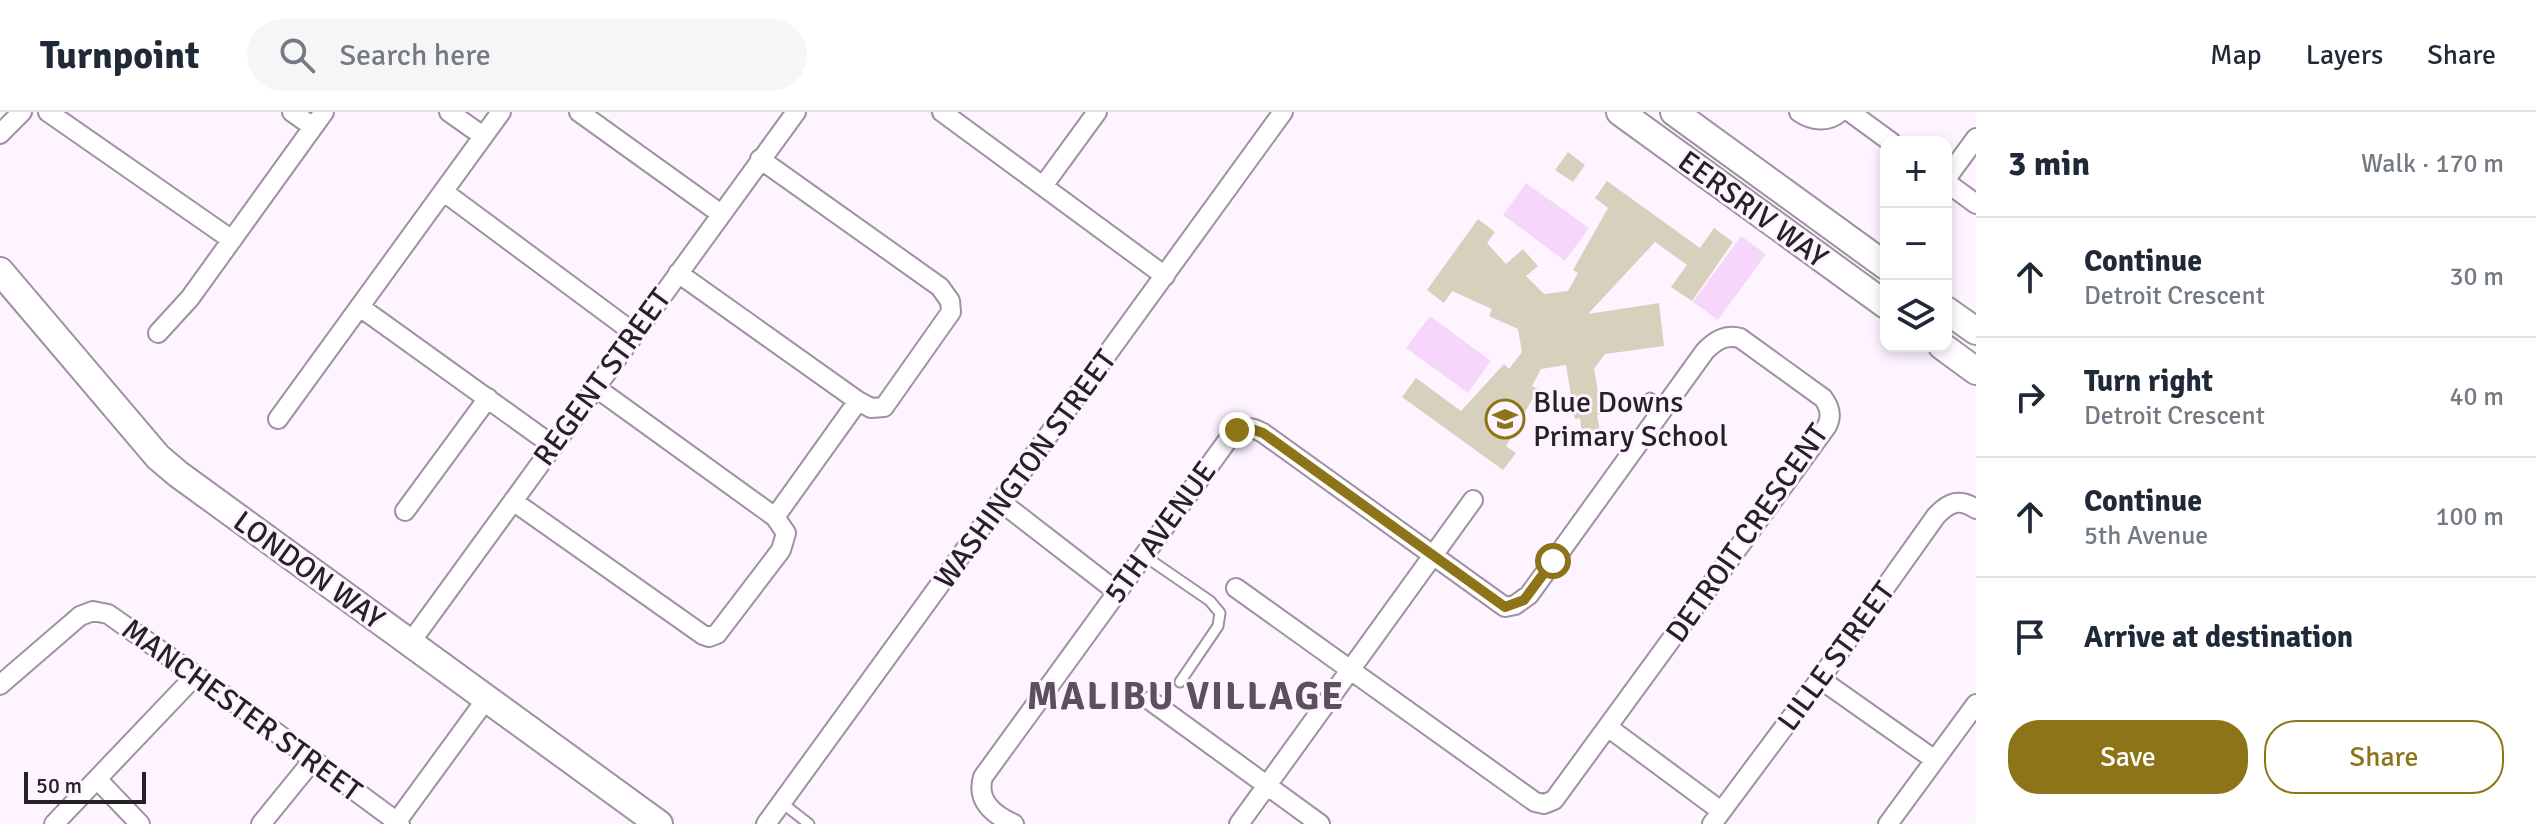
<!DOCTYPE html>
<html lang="en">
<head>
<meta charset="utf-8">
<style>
	body { margin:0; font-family:Signika,sans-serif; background:#f6f6f7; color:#1f2937 }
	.controls { position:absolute; right:24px; top:24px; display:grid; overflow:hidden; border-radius:16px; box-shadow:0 4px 12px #0003 }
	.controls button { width:72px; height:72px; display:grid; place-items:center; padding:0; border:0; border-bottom:2px solid #e0e1e3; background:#fff; color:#1f2937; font:40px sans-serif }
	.scale { position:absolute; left:24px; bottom:20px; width:122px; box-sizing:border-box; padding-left:8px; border:4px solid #262127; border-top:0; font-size:22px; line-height:28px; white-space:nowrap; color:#262127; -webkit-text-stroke:6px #fdf4ff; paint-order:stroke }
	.stop { position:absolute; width:24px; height:24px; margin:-18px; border:6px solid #8e7419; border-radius:50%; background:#fff }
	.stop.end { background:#8e7419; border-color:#fff; box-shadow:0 2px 8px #0008 }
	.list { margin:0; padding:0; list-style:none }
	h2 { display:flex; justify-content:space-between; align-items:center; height:104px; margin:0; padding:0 32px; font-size:34px }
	h2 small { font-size:26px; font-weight:400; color:#747a83 }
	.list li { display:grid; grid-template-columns:52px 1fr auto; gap:24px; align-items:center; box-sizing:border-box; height:120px; padding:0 32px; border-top:2px solid #e0e1e3 }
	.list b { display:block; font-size:30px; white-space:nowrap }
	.list p { margin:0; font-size:26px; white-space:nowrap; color:#747a83 }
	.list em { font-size:26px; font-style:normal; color:#747a83 }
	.actions { display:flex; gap:16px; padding:24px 32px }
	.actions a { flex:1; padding:18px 0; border:2px solid #8e7419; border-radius:32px; text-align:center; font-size:28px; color:#8e7419 }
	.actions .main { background:#8e7419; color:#fff }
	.icon { flex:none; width:44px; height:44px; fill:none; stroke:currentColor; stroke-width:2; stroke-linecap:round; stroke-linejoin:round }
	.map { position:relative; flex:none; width:1976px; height:712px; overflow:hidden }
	header { display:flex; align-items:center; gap:48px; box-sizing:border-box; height:112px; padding:0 40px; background:#fff; border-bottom:2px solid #e0e1e3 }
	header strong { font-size:38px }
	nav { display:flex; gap:44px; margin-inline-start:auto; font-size:28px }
	.search { width:560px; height:72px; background:#f6f6f7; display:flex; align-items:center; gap:20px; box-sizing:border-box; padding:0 28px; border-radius:44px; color:#747a83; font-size:30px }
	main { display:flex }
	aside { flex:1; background:#fff }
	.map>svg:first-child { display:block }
	.green { fill:#f6d7fb }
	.building { fill:#d7d0bc }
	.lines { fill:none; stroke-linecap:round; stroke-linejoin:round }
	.lane-casing { stroke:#9f91a1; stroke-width:13 }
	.street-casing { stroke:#9f91a1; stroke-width:22 }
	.secondary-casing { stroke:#9f91a1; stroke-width:30 }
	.lane { stroke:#fff; stroke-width:9 }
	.street { stroke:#fff; stroke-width:18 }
	.secondary { stroke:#fff; stroke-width:26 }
	.route { stroke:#8e7419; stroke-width:10 }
	.labels { text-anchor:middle; stroke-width:6; stroke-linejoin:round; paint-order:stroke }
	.street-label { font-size:30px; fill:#262127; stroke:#fdf4ff }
	.poi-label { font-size:30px; fill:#262127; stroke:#fdf4ff; text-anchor:start }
	.district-label { font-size:38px; font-weight:bold; letter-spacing:2px; fill:#5c4f5e; stroke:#fdf4ff }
</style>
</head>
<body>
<header>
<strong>Turnpoint</strong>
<div class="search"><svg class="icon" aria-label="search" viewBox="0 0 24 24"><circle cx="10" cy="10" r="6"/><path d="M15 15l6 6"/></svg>Search here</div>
<nav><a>Map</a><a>Layers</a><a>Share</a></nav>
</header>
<main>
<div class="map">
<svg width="1976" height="712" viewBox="0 0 1976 712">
	<rect width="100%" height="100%" fill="#fdf4ff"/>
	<path class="green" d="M1526,71L1589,116L1565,149L1503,103Z
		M1741,124L1766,142L1718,208L1693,190Z
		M1430,204L1491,249L1468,281L1406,236Z"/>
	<path class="building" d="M1568,40L1585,53L1573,70L1555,58Z
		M1607,69L1700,136L1714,116L1733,130L1692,189L1671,175L1687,153L1655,130L1588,202L1659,191L1664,234L1605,242L1594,257L1602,303H1597L1601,326L1583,329L1580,306L1575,307L1566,253L1541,257L1532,274L1538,277L1506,334L1516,341L1503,358L1402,285L1416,266L1461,299L1504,252L1509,257L1522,240L1518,217L1489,204L1492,197L1452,179L1444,191L1427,178L1478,107L1495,120L1487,131L1506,152L1523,137L1538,154L1526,164L1544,182L1568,179L1578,161L1573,158L1608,96L1595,86Z"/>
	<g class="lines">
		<defs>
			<path id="lane" d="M1650,286L1664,295
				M1143,443L1210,489L1220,501L1218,514L1180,570
				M781,690L809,712"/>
			<path id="street" d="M48,0L232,128
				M292,0L313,15
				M449,0L483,24
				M579,0L721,102
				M942,0L1165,164
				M1799,0C1812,9 1828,11 1840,0
				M1850,0L1891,30
				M0,22L22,0
				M1946,67L1976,26
				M1946,70L1976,92
				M1043,74L1097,0
				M444,80L634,221
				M678,161L858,289L871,296L884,295L951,200L950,189L940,175L760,47
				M360,195L552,333
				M158,221L190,186L324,0
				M278,307L501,0
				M513,389L703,523L709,525L717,522L781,438L786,421L775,405L595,275
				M1001,390L1116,479
				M405,399L488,286
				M775,405L858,289
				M410,531L796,0
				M1820,567L1935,648
				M0,573L80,504L93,499L108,502L251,602L400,712
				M1151,589L1320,712
				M1609,616L1721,699
				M97,667L140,712
				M54,712L196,563
				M261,712L313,648
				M395,712L487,586
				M766,712L1283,0
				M1014,712C994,703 976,689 983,665L1230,325C1241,313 1250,314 1263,321L1505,495L1515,493L1529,483L1705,239C1715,229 1725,222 1740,226L1823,286C1830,295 1832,304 1827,314L1554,688L1544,692L1535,690L1236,476
				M1239,712L1473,388
				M1712,712L1820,567L1936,404C1949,390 1960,386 1976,397
				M1888,712L1976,592"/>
			<path id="secondary" d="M1620,0L1886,193
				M1674,0L1886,154
				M0,159L158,345L178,362L659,712
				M1946,198L1976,219
				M1942,234L1976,259"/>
		</defs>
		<use href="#lane" class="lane-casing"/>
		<use href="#street" class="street-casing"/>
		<use href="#secondary" class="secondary-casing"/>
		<use href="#lane" class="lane"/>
		<use href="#street" class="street"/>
		<use href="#secondary" class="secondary"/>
	</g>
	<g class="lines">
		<path class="route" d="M1237,318L1246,315L1263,321L1505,495L1524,488L1553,449"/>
	</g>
	<defs>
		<symbol id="school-ring" viewBox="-11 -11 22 22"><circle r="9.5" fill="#fdf4ff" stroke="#8e7419" stroke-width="1.5"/><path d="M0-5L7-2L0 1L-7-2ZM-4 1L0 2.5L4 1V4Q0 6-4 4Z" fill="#8e7419"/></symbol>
	</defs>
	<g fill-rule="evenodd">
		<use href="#school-ring" x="1483" y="285" width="44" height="44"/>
	</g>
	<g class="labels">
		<g class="street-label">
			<text transform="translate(1753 97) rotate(36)" y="10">EERSRIV WAY</text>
			<text transform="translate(602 265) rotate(-54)" y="10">REGENT STREET</text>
			<text transform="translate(1025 357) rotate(-54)" y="10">WASHINGTON STREET</text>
			<text transform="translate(1160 420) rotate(-54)" y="10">5TH AVENUE</text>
			<text transform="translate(1747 421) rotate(-55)" y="10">DETROIT CRESCENT</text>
			<text transform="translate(309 458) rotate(36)" y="10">LONDON WAY</text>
			<text transform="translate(1836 544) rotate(-54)" y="10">LILLE STREET</text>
			<text transform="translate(242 598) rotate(36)" y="10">MANCHESTER STREET</text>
		</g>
		<g class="poi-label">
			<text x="1533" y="300">Blue Downs<tspan x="1533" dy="34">Primary School</tspan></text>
		</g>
		<g class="district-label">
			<text x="1186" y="597">MALIBU VILLAGE</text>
		</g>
	</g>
</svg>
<div class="controls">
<button>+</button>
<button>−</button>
<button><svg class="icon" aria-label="layers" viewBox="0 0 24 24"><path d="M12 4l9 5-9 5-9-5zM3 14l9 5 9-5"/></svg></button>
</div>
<div class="scale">50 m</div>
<div class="stop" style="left:1553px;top:449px"></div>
<div class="stop end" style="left:1237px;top:318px"></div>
</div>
<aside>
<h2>3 min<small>Walk · 170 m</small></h2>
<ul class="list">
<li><svg class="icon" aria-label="ahead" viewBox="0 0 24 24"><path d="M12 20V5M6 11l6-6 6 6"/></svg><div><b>Continue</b><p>Detroit Crescent</p></div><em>30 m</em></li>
<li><svg class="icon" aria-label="right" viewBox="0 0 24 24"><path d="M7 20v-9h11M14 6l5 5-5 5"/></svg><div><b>Turn right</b><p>Detroit Crescent</p></div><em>40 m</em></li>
<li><svg class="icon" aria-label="ahead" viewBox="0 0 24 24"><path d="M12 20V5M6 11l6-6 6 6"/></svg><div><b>Continue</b><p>5th Avenue</p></div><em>100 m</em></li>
<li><svg class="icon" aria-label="arrive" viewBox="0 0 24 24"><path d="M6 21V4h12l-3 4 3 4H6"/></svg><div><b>Arrive at destination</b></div></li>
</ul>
<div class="actions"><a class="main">Save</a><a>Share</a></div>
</aside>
</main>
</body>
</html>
